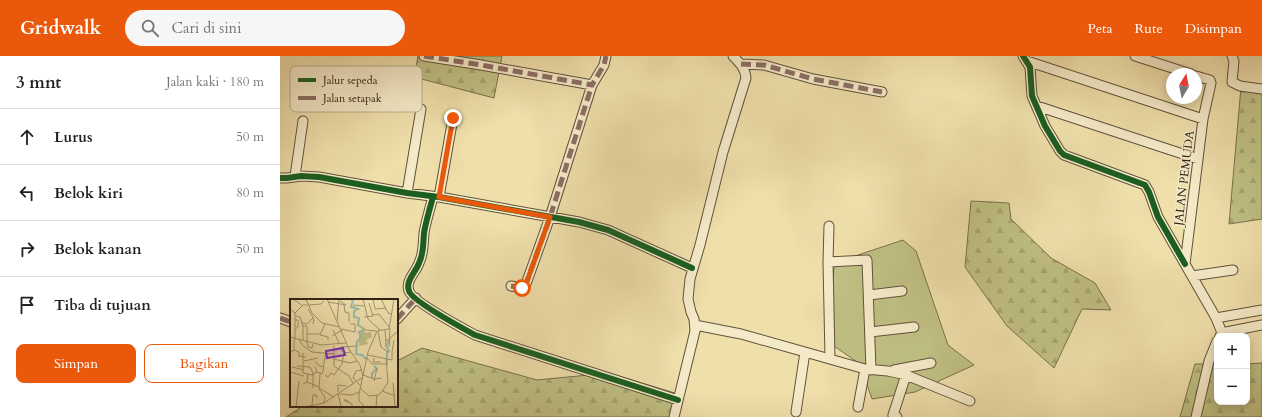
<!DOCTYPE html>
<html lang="id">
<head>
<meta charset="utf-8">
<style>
	body { margin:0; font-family:Cardo,serif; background:#f6f6f6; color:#222 }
	.controls { position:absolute; right:12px; bottom:12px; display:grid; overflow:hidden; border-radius:8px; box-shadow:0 2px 10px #0003 }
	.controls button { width:36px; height:36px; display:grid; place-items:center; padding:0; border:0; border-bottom:1px solid #e0e0e0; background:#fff; color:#222; font:20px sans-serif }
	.compass { position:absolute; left:886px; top:12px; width:36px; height:36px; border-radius:50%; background:#fff; box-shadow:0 2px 10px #0003; rotate:10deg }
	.stop { position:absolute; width:12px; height:12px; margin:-9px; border:3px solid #ea580c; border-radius:50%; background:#fff }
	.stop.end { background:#ea580c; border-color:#fff; box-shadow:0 1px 4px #0008 }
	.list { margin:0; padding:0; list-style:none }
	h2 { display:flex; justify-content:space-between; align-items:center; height:52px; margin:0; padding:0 16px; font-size:17px }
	h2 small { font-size:13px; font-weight:400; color:#767676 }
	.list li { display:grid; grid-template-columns:26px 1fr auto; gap:12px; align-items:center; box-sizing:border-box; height:56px; padding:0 16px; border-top:1px solid #e0e0e0 }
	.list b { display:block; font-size:15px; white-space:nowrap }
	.list em { font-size:13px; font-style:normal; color:#767676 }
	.actions { display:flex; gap:8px; padding:12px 16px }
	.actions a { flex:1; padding:9px 0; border:1px solid #ea580c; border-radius:8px; text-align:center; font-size:14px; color:#ea580c }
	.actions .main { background:#ea580c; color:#fff }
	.icon { flex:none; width:22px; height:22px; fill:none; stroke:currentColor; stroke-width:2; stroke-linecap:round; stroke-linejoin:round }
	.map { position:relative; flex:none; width:982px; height:361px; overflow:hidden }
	header { display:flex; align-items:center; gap:24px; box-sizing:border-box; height:56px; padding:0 20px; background:#ea580c; color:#fff }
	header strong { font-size:19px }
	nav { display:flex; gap:22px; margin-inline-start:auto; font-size:14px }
	.search { width:280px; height:36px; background:#f6f6f6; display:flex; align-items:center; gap:10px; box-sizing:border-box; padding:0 14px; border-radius:22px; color:#767676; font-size:15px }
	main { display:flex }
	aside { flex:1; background:#fff }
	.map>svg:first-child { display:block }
	.grass { fill:#c0c084; stroke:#78724c }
	.forest { fill:url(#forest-firs); stroke:#78724c }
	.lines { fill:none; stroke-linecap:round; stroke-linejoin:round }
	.minor-casing { stroke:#60523a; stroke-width:11 }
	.minor { stroke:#f5eac8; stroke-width:9 }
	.quiet { stroke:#8d6e63; stroke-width:5; stroke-dasharray:10 5; stroke-linecap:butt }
	.cycleway-casing { stroke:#f5eac8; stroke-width:8 }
	.cycleway { stroke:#1b5e20; stroke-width:6 }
	.route { stroke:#ea580c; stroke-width:5 }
	.labels { text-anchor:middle; stroke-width:3; stroke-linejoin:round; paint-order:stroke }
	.street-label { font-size:12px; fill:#302315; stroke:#f5eac8 }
	.inset-river { fill:none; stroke:#9abcad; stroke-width:2 }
	.inset-road { fill:none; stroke:#a3946f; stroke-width:1 }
	.view { fill:#7b2cbf; fill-opacity:0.15; stroke:#7b2cbf; stroke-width:2 }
	.inset-edge { fill:none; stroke:#302315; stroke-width:2 }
	.key { fill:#f5eac8; stroke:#baae92; stroke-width:1 }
	.key-label { font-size:11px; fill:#302315 }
</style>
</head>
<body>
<header>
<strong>Gridwalk</strong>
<div class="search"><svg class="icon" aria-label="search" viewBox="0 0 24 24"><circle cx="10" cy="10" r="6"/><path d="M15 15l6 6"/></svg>Cari di sini</div>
<nav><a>Peta</a><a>Rute</a><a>Disimpan</a></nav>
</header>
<main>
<aside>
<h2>3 mnt<small>Jalan kaki · 180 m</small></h2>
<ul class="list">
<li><svg class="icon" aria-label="ahead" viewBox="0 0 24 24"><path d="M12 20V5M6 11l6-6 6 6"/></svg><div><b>Lurus</b></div><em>50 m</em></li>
<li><svg class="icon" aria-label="left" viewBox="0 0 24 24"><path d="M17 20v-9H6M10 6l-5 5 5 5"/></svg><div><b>Belok kiri</b></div><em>80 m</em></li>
<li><svg class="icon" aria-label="right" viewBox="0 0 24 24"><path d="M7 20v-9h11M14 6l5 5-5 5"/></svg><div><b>Belok kanan</b></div><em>50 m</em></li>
<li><svg class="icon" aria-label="arrive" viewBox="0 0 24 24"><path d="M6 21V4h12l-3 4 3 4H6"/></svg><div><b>Tiba di tujuan</b></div></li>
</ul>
<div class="actions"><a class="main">Simpan</a><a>Bagikan</a></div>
</aside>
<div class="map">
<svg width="982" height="361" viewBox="0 0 982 361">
	<defs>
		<pattern id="forest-firs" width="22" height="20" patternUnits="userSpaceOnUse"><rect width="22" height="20" fill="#c0c084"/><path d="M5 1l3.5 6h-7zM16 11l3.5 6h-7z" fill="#a5a571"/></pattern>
	</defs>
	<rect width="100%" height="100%" fill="#efdfab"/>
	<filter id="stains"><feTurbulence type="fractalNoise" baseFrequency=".005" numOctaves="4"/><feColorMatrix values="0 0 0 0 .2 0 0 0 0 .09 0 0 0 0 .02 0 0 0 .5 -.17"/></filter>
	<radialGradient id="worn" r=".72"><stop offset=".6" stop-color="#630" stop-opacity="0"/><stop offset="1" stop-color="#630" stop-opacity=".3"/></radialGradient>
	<path class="grass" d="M623,184L636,195L668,289L694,309L635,336L592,343L580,308L551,288L554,207Z"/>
	<path class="forest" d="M138,0H222L214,42L134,21Z
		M961,31L982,32V163L949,168Z
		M691,145L729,147L731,163L771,202L815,227L831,254L802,253L774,312L727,270L685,211Z
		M142,292L257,324L329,317L398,338L392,361H6L20,352L21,350H117V305Z
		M982,307V361H900L915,308H937V346H967V308Z"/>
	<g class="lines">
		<defs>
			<path id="minor" d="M144,0L201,9L312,29L324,9L326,0
				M743,0L750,11L752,40L765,70L780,95L784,99L865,129L869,136L878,161L905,208
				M855,0L911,18
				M952,0L954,5L952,26L960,30L982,33
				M747,5L923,63
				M461,8L484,9L533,23L602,36
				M916,20L930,24L931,27L923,63L905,208L936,262L942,277
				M757,50L918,103
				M15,120L23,65
				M0,122H7L21,120L39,121L127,137L159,141L299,166L328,174L412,212
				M127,137L141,53
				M153,141C150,152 146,165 144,177C143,187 144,197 139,207C136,216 125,225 129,235C132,245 184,273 195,279L398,344
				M159,141L173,62
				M549,170L548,206L550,302
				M548,206L587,204L591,314
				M912,220L953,214
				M231,230L243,232L246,228L270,161L312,29
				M589,239L622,235
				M0,262L11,266
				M936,262L982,254
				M117,263L136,242
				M415,269L461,278L525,296L516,356
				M590,276L634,271
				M940,280L942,277L946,276L982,269
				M525,296L585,313L608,315L626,319L690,345
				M614,314L651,307
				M578,351L585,313
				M394,361L415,275L414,263L411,256L408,243L410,223L420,189L443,96L466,22C465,12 460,7 453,0
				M617,361L613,359L626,319
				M916,361L929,305L937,285"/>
		</defs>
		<use href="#minor" class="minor-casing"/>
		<use href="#minor" class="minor"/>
		<path class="quiet" d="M144,0L201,9L312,29L324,9L326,0
			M461,8L484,9L533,23L602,36
			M231,230L243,232L246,228L270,161L312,29
			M0,262L11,266
			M117,263L136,242"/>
		<defs>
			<path id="cycleway" d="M743,0L750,11L752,40L765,70L780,95L784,99L865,129L869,136L878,161L905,208
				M0,122H7L21,120L39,121L127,137L159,141L299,166L328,174L412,212
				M153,141C150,152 146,165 144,177C143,187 144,197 139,207C136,216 125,225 129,235C132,245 184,273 195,279L398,344"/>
		</defs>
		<use href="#cycleway" class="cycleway-casing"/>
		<use href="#cycleway" class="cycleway"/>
	</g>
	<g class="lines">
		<path class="route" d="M173,62L159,141L270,161L246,228L244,232H242"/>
	</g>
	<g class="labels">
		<g class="street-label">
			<text transform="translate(904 122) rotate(-83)" y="4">JALAN PEMUDA</text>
		</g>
	</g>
	<g transform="translate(10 243)">
		<rect width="108" height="108" fill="#efdfab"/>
		<path d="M72,30L76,34L81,33L82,38L76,41L78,45L69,47V34Z" fill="#c0c084"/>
		<path class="inset-river" d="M61,0L63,2L61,8L68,10L64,12V18L69,19L68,26L73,29V32L69,33L71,38L67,43L66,55L72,56L76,60M97,66V53L99,52L96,47L99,42M82,79V74L87,70L84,67"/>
		<path class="inset-road" d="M3,0L13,7M16,0L22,14L32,24L49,28M37,0L59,50L70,66L73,77M73,0L78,20L90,31M83,0L85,10L96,9M91,0L98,14L101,15M38,3L56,6L50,2M19,6L31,5L34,2M54,6L55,13L59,14V23M64,8V6L74,7M0,10L5,14L13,6H18M18,10L24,20L23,25M83,16L89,15L99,28M6,17L10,18L13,27V42M74,18L83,17L79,4M47,22L49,0M12,24L17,25L23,19M35,25L30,36L38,38V41M13,27H17V44M74,29L75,31L86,32M5,30L8,28V21H5M51,30L65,33V25H60M43,31L49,44M95,31L96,46M88,32L91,48L99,54M17,35H30M42,37L54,30M0,38L31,46L56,44M9,40L12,46L22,53L44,55M5,41V14M96,41H99L100,29M17,43L18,48L22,49L23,45M44,47V67L59,77L63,84M51,48L67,47M99,48L100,39L107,33M4,51L9,53V57L16,58M1,53L4,51V41M53,53L49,49L53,50L54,54M102,53L104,41M13,54V74L22,76L27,73M78,56L102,61V53M77,59L82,65H96M84,59L83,63H91M44,60L60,64L67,62M14,62L28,59M7,67L20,68L23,74M2,68L14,71M25,68L27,73L32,75L34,68L29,67L25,62M33,68L36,54M0,73L14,77M30,75L29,90L35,98L34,104M35,76L38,78L41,74L44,76L52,65L54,54L61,53M73,76L84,80L92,79M84,82L87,69M17,83L29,88M103,84L105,108M13,85L17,83L18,75M70,86L63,79L66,72L72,71M23,89V74M29,89L44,98M70,89L79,97L88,96L92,93L98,83L96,60M92,92L105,97M48,93V86L56,87M48,94L51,108M50,95L62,96L69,93M59,103L56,101H54L60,104H61L63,108M22,106L23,96H26L27,99M6,108L9,82M14,108L34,104L73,78M75,108L69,102V95L78,53L87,32L99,30L104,0M86,108L87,96"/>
		<path class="view" d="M53,49L55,56L37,59L36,52Z"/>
		<rect width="108" height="108" class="inset-edge"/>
	</g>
	<rect x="10" y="10" width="132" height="46" rx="6" class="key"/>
	<rect x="18" y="22" width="18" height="4" fill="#1b5e20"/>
	<rect x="18" y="40" width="18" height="4" fill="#8d6e63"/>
	<g class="key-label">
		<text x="43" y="28">Jalur sepeda</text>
		<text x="43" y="46">Jalan setapak</text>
	</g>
	<rect width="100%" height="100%" filter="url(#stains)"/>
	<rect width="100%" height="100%" fill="url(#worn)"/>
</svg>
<div class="controls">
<button>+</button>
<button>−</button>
</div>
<svg class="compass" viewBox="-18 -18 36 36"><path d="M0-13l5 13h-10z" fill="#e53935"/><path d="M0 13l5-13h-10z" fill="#767676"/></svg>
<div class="stop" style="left:242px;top:232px"></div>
<div class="stop end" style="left:173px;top:62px"></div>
</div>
</main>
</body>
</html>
